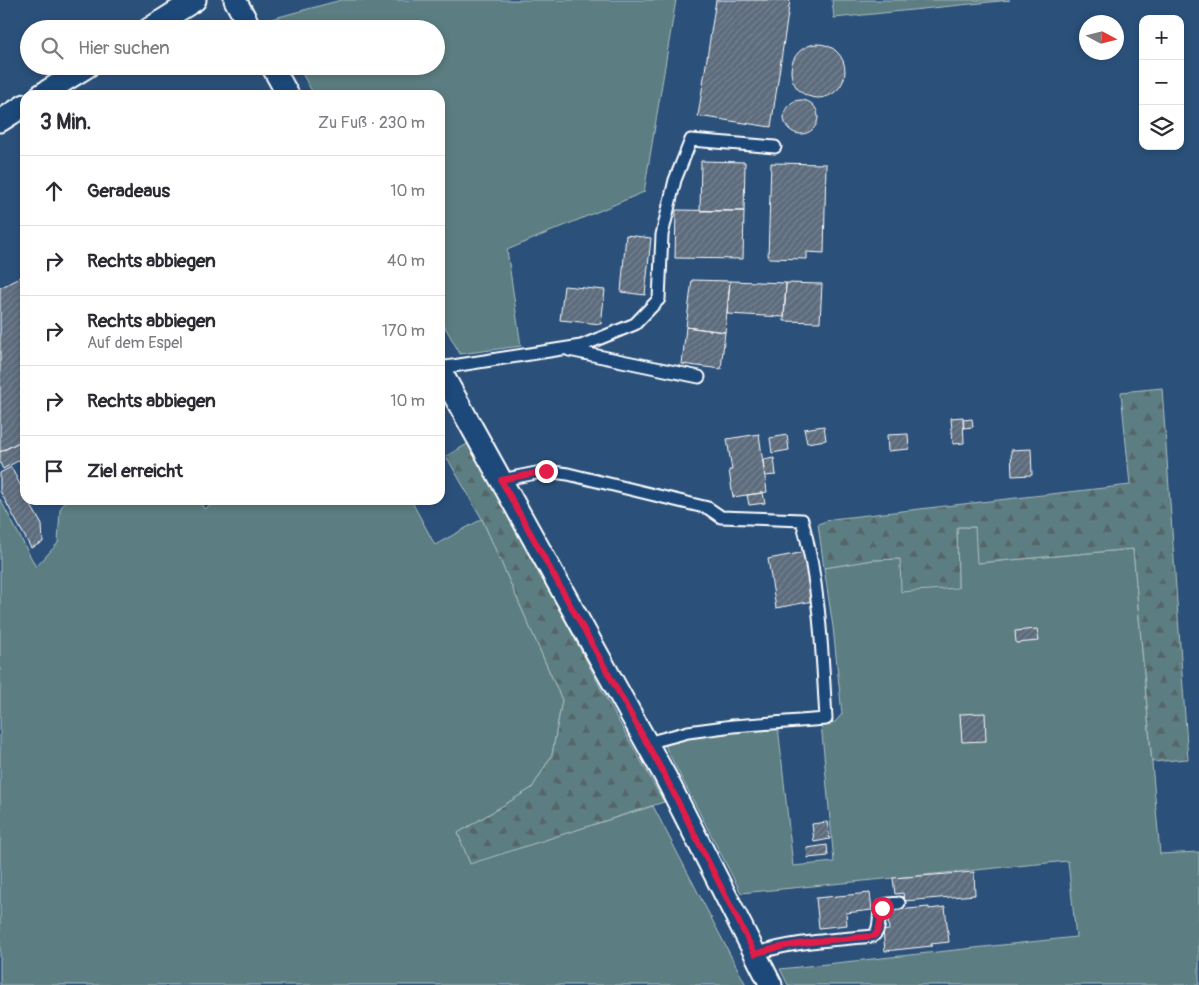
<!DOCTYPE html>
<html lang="de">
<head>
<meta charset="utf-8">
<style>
	body { margin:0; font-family:Pangolin,sans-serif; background:#f2f2f3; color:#2b2b33 }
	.controls { position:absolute; right:15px; top:15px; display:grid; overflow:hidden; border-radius:10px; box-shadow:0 2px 8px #0003 }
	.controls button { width:45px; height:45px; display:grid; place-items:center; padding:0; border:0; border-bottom:1px solid #e1e1e2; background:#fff; color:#2b2b33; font:25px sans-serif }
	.compass { position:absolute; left:1079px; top:15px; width:45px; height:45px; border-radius:50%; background:#fff; box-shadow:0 2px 8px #0003; rotate:97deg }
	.stop { position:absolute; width:15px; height:15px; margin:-11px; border:4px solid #e11d48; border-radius:50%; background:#fff }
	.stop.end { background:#e11d48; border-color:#fff; box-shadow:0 1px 5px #0008 }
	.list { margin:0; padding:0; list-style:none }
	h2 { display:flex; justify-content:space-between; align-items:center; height:65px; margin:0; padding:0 20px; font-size:21px }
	h2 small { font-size:16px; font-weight:400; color:#7c7c81 }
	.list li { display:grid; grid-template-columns:32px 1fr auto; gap:15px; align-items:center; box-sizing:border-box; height:70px; padding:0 20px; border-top:1px solid #e1e1e2 }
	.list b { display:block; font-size:19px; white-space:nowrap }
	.list p { margin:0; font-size:16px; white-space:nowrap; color:#7c7c81 }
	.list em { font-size:16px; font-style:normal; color:#7c7c81 }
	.icon { flex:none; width:28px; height:28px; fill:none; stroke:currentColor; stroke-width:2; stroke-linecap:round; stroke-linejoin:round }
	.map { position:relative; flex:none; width:1199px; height:985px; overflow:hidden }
	.search { position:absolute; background:#fff; box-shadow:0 2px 8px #0003; left:20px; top:20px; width:425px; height:55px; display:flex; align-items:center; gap:12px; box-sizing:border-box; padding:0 18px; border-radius:28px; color:#7c7c81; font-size:19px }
	.panel { position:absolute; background:#fff; box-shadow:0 2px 8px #0003; left:20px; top:90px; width:425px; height:415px; border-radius:15px }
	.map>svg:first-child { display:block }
	.green { fill:#5c7e82; stroke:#aebec0 }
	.forest { fill:url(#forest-firs); stroke:#aebec0 }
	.building { fill:url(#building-hatch); stroke:#fff }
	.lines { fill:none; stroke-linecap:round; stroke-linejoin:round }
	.service-casing { stroke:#fff; stroke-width:15 }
	.minor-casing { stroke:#fff; stroke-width:25 }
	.service { stroke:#1f4a7a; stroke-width:11 }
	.minor { stroke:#1f4a7a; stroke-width:21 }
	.route { stroke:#e11d48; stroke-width:6 }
</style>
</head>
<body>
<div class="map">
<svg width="1199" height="985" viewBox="0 0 1199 985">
	<defs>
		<pattern id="forest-firs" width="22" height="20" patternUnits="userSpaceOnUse" patternTransform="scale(1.25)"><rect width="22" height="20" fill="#5c7e82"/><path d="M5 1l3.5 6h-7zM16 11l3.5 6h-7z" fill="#546567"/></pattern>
		<pattern id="building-hatch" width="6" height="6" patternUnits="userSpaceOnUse" patternTransform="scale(1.25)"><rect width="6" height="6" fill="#5d6c7d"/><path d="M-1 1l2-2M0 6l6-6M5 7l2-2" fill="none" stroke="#758290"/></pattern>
	</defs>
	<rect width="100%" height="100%" fill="#2b517b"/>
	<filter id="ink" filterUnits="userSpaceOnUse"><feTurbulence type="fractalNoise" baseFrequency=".02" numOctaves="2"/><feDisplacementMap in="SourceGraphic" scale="10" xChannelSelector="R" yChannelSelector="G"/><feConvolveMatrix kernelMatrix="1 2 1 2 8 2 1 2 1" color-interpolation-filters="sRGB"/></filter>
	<g filter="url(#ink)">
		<path class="green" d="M341,0H676L644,192L507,250L521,346L460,354L440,318V95H314L298,66H436V29H277L271,19Z
			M832,0H1010L834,18Z
			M0,499L36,567L58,543L60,510L65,500H199L204,509L221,500H411L435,545L482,519L562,700L552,755L532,788L458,833L470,863L653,806L746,985H0Z
			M957,527H976L978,563L1133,549L1160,854L1199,852V985H788L780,969L1076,937L1068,861L741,893L665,746C699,728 741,730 778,726L793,866L834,862L821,723L835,722L842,714L833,627L824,568L873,560L900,559L958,588Z"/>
		<path class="forest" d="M1162,388L1188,759L1152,762L1133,549L977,563L975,527H957L958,588L901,592L900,559L873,560L824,568L818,524L832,519L1130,485L1121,392Z
			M471,442L613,711L664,802L470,864L458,833L532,788L552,755L562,700L482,519L446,456Z"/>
		<path class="building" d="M716,0H790L771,127L698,116Z
			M791 71a27 27 0 1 1 54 0a27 27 0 1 1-54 0Z
			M784 117a17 17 0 1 1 34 0a17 17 0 1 1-34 0Z
			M701,161L745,162L744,211H700Z
			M771,163L826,164L824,253L807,252V259L768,258Z
			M676,210L744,211L743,259L675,258Z
			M626,235L651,238L645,295L621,292Z
			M21,277L25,284V439L0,452V288Z
			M692,280L730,281L725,332L686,327Z
			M730,281L786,283L784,317L727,314Z
			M786,283L822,284L820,322L784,321Z
			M564,286L605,290L601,324L560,320Z
			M686,327L725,332L721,369L682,364Z
			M963,417L964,443L953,444L951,418Z
			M972,419L973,427L964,428L963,420Z
			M824,426L826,440L807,443L804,429Z
			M759,434L767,492L733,497L729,470H732L727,439Z
			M908,434L909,449L888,451L887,435Z
			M787,435L789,450L772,453L770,438Z
			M25,439V457L3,469L0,463V452Z
			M1031,449L1032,475L1012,476L1011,450Z
			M774,458L776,475L765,476L763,460Z
			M11,467L25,494V500H28L42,525L43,542L31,548L0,491V473Z
			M763,493L765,503L749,505L747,495Z
			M805,552L813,601L776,608L768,559Z
			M1037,629L1039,641L1016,643L1015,631Z
			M985,713L986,741L962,742L960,714Z
			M827,822L830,839L814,842L812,824Z
			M827,845L828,856L808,858L807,848Z
			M974,872L975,895L904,901L903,893L895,894L893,878Z
			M870,893L872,910L846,913L847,925L819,928L816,898Z
			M929,907V909L945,907L949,942L931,944L932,946L885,951L883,931L889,930L887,911Z"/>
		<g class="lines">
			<defs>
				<path id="service" d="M569,350L699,377
					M440,368L581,346L635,324L659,299L662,235L675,180L691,140L775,147
					M501,480L546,471L568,474L708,508L721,517L802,520C820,586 822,651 826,719L733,726L688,732L647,743
					M755,954C793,941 834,940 873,936C883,928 876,912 883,906C887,903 895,904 899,903"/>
				<path id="minor" d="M235,0L251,29
					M149,29L195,0
					M272,66L288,95
					M41,95L88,66
					M0,121L25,105
					M440,370L665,776L771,985"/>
			</defs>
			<use href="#service" class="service-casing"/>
			<use href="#minor" class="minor-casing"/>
			<use href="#service" class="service"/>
			<use href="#minor" class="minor"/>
		</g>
	</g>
	<g class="lines" filter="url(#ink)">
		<path class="route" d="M546,471L501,480L665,776L755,954C793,941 834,940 874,936C881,930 880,917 882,908"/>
	</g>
</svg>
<div class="controls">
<button>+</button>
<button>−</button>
<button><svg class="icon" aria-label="layers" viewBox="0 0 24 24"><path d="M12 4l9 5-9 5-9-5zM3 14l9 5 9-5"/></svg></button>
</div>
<svg class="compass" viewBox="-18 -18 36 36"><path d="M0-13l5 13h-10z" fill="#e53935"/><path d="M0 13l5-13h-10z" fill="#7c7c81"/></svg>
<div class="stop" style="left:882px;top:908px"></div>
<div class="stop end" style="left:546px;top:471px"></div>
<div class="search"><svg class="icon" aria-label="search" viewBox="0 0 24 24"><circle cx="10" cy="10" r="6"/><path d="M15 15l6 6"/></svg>Hier suchen</div>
<section class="panel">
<h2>3 Min.<small>Zu Fuß · 230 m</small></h2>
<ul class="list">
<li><svg class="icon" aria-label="ahead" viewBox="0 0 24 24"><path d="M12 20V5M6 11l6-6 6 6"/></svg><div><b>Geradeaus</b></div><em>10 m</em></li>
<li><svg class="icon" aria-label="right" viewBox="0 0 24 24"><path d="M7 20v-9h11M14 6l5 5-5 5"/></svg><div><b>Rechts abbiegen</b></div><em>40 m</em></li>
<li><svg class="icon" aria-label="right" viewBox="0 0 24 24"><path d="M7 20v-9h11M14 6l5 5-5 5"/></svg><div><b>Rechts abbiegen</b><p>Auf dem Espel</p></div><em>170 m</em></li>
<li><svg class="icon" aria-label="right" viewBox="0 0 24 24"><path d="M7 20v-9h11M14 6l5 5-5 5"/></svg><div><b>Rechts abbiegen</b></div><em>10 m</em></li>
<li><svg class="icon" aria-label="arrive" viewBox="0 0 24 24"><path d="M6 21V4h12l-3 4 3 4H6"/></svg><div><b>Ziel erreicht</b></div></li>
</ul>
</section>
</div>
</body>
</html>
